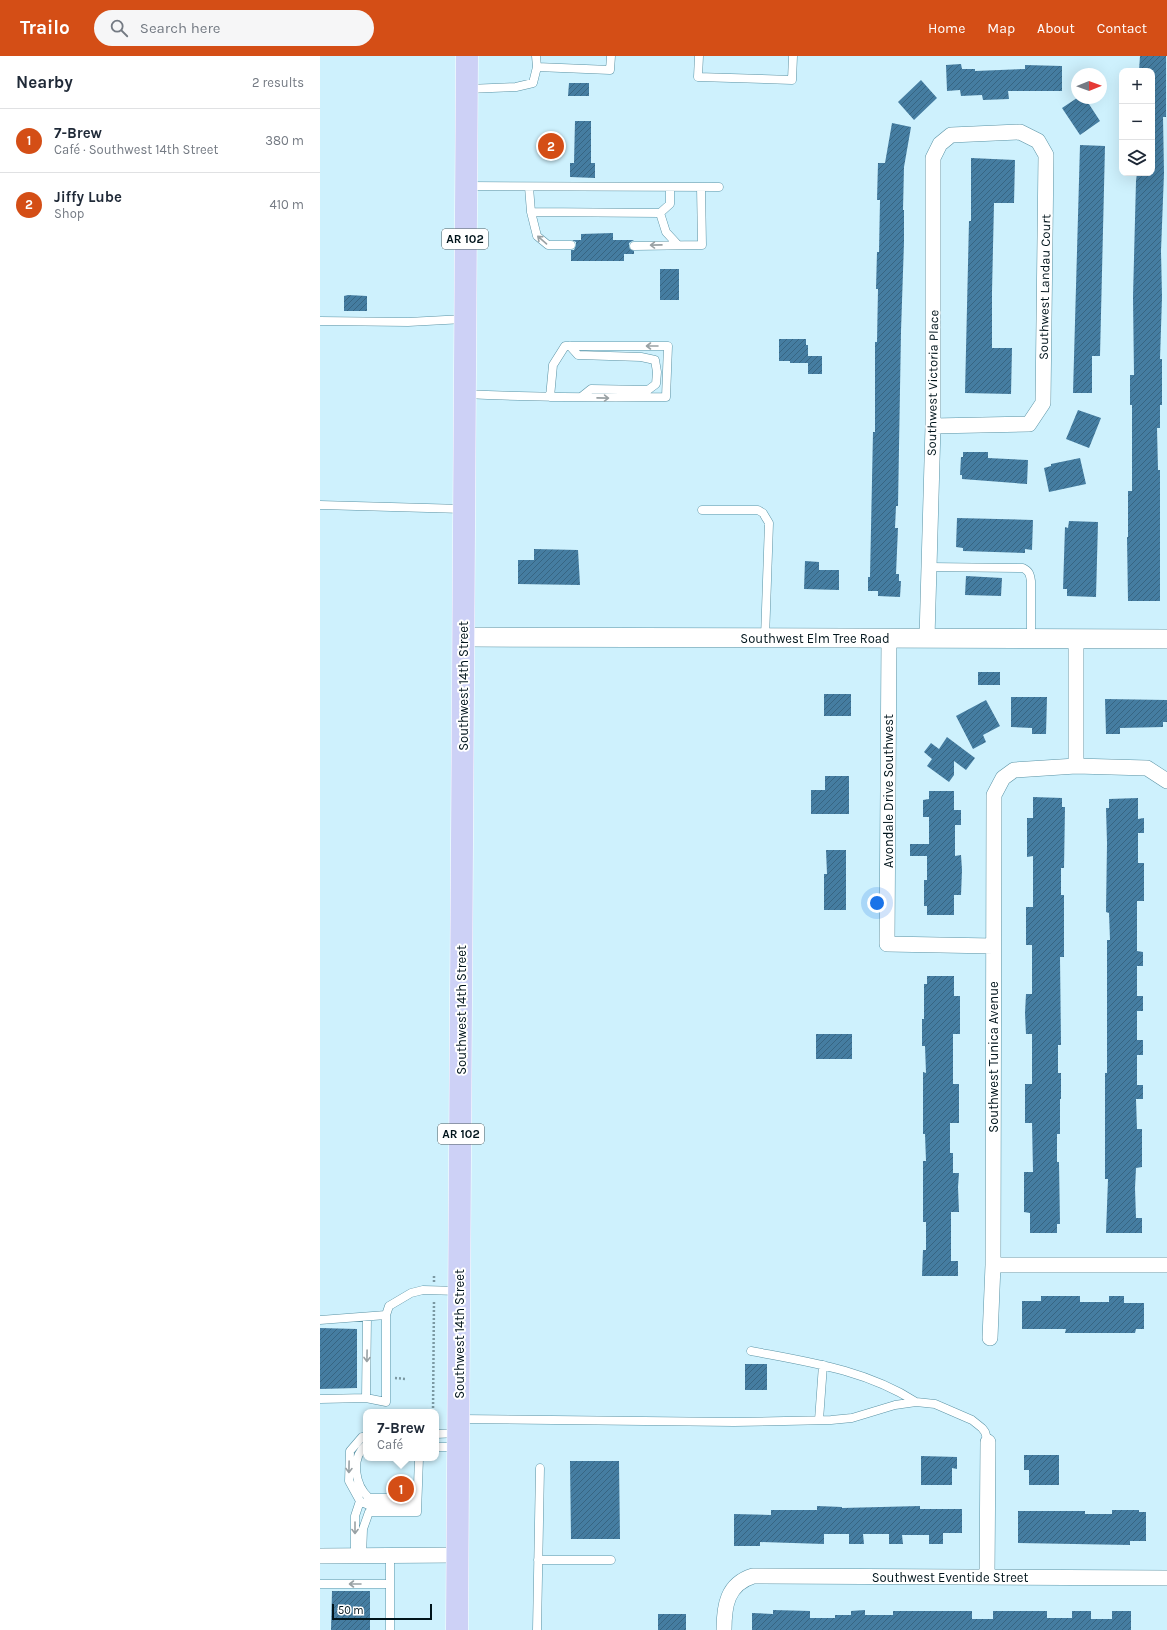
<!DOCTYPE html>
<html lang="en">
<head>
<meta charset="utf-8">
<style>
	body { margin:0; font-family:Karla,sans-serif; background:#f6f6f7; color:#1f2937 }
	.controls { position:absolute; right:12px; top:12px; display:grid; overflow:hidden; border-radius:8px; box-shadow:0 4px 16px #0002 }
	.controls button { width:36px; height:36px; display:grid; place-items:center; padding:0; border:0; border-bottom:1px solid #e0e1e3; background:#fff; color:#1f2937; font:20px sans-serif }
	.compass { position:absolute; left:751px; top:12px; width:36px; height:36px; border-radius:50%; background:#fff; box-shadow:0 4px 16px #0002; rotate:89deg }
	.scale { position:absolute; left:12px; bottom:10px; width:100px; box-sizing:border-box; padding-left:4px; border:2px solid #00141b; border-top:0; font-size:11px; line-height:14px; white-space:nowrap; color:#00141b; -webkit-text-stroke:3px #fff; paint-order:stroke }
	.you { position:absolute; left:557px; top:847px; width:14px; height:14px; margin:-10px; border:3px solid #fff; border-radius:50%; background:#1a73e8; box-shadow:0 0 0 6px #1a73e833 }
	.badge { display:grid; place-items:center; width:26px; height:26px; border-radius:50%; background:#d44e16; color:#fff; font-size:13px; font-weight:700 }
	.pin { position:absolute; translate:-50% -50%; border:2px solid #fff; box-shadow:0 1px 4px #0006 }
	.popup { position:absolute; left:43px; top:1353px; width:76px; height:52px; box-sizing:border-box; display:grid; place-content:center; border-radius:8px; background:#fff; filter:drop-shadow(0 1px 3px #0005); font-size:13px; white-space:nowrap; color:#747a83 }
	.popup b { font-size:15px; color:#1f2937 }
	.popup::after { content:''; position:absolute; left:50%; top:100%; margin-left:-8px; border:8px solid transparent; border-top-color:#fff }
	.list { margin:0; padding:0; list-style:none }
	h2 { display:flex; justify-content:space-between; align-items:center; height:52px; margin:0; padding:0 16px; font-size:17px }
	h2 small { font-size:13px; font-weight:400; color:#747a83 }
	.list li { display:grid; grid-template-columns:26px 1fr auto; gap:12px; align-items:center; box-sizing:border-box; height:64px; padding:0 16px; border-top:1px solid #e0e1e3 }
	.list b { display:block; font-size:15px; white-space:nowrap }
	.list p { margin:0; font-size:13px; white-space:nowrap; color:#747a83 }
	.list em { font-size:13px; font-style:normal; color:#747a83 }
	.icon { flex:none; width:22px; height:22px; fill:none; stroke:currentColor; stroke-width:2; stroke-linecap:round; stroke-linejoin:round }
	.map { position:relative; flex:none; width:847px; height:1574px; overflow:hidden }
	header { display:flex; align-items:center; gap:24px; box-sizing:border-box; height:56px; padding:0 20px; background:#d44e16; color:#fff }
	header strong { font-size:19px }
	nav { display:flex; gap:22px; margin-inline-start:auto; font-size:14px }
	.search { width:280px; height:36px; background:#f6f6f7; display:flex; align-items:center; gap:10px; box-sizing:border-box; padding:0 14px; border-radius:22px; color:#747a83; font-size:15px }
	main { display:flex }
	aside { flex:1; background:#fff }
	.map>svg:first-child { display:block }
	.building { fill:url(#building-hatch) }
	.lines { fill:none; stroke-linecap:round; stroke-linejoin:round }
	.service-casing { stroke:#5a93a5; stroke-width:9 }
	.minor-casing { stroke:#5a93a5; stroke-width:16 }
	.tertiary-casing { stroke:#5a93a5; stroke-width:20 }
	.primary-casing { stroke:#fff; stroke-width:23 }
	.path { stroke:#7b98a2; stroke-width:2.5; stroke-dasharray:2 2; stroke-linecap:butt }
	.service { stroke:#fff; stroke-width:8 }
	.minor { stroke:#fff; stroke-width:15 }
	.tertiary { stroke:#fff; stroke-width:19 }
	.primary { stroke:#cdd1f6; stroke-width:22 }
	.oneway { stroke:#99a1a4 }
	.labels { text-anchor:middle; stroke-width:4; stroke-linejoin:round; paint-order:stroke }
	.shield { fill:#fff; stroke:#4c5a5f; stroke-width:1 }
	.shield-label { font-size:12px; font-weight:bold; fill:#00141b }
	.street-label { font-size:13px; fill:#00141b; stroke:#fff }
</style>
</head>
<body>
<header>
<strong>Trailo</strong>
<div class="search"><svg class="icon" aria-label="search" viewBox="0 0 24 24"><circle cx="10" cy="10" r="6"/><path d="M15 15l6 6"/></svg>Search here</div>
<nav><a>Home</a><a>Map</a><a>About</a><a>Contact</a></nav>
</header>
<main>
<aside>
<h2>Nearby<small>2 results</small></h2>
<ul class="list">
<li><span class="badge">1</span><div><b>7-Brew</b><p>Café · Southwest 14th Street</p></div><em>380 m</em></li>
<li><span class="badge">2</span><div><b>Jiffy Lube</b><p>Shop</p></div><em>410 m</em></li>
</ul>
</aside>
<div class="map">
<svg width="847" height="1574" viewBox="0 0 847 1574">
	<defs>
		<pattern id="building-hatch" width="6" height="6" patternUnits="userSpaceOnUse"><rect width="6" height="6" fill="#457da1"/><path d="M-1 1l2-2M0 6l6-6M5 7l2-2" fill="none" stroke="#376582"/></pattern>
	</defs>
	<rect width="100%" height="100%" fill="#cef1fd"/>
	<path class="building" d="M820,0H846V61H843L844,117L841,195L842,241L840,303H842V349H840V372H837L838,414H840V545H808L807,481H808V435H812V349H810V319H814L813,241L816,125L817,117H832V15H819Z
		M641,8L642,13H655V15L705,13V9L742,10V35H688L689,43L663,44L662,39L641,40L640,34L627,35L626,9Z
		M601,24L617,42L594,64L578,46Z
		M249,27H269V40H248Z
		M757,42H765L780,65L760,79L742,52Z
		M255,65H271V107H275V122L250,121V107H254Z
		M572,67L591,71L584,111L583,154H584V186L581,275L578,450H576L575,472H578L576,518H579V525H581L580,541L558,540V535H548V521H550L553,376H555V286H557L558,233H556L557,196H559L560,144H557L558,107H565Z
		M760,89L785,90L780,300H772V337H753Z
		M651,102L695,104L694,147H674L672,236V292H692L691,338L645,337L649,165H651Z
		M293,177V184H314L309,187V190L310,193L314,195V198H304V205H251V194H254L256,189V186L252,184H261V178Z
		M340,213H359V244H340Z
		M28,239L47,240V255H24V240Z
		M459,283H486V289H488V300H502V318H488V307H470V305H459Z
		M758,354L781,362L769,392L746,383Z
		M643,396H668V402L708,404L707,428L642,423V419H640L641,401H643Z
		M760,402L766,428L729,436L724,412L731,410V408Z
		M637,462L713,464L712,494L705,493V497L643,495V492L636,491Z
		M749,465L778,466L776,541L747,540V533H743L745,471L748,472Z
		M214,493L258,494L260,529L198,528V504H214Z
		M485,505L499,506V514H519V534L484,533Z
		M646,520L682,522L681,540L645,539Z
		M658,616H680V629H658Z
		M504,638H531V660H504Z
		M691,641H727L726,678H712V672L691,671Z
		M785,643L847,644V666H843V671L800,672V678H786Z
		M666,644L680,670L663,679L666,686L653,693L636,660Z
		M627,681L655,702L646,714L634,705V719L629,726L607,710L612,703L604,696L611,687L619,693Z
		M505,720H529V758H491V734H505Z
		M609,735H634V754H641V769H635V800L641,799L642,814L641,839H634V859H607V850H604V824H607V800H590V788H609V761H603V744L609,743Z
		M713,741L742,742V751H745L744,812H741V839H744V901H740L741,989H738V1017H741V1043H740V1078H737V1106H739L740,1168H737V1177H710V1157L704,1156V1116H713L712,1067H705V1028H712V978H706L705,957L706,938H712V889H706V851H713V800L707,801V762H713Z
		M818,742V763L824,762V777H818V807H824V845H817V895L823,896V910H817V940H823V955H817V984H823V999H817V1029H823V1043H816L817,1073H822V1111L816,1112L815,1132L816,1162H822V1177H786L788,1123H785V1017H787V884H790L789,857L786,856L787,787L786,752H789V743Z
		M506,794H526V854H504V818H507Z
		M607,920H634V940H640V978H633V1028H639V1067H630V1097H633V1117H639L638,1131L639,1156H631V1205H638V1220H602L603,1194H606V1166H603V1105H606L605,1078H603V1016L606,1017L605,990H602V963H604V928H607Z
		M496,978H532V1003H496Z
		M721,1240H760V1246H789V1240H804V1247H824V1273H816L815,1277H745L746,1273H702V1245H721Z
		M0,1272L37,1273V1332L0,1333Z
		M425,1308H447V1334H425Z
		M704,1399H739V1429H709V1414H704Z
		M601,1400L637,1401V1413L632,1412V1429H601Z
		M250,1405H299L300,1483H251Z
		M71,1428H92V1436H71Z
		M497,1450L522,1451V1452L600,1450V1453H642V1477H623V1488H609V1479H582L583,1488H569V1478H543L544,1488H529V1478H504V1488L440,1486V1490H414V1458L451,1459V1454H497Z
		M792,1454H819V1456H826V1485H810V1489L698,1487V1455H765V1458H792Z
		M12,1535H50V1574H11Z
		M453,1554L490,1555V1562H515V1559H531V1555L545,1554V1559H573V1555H652V1563H673V1555H727V1562H752V1555H771V1563H792V1555H811V1574H432V1557L453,1558Z
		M338,1558H366V1574H338Z"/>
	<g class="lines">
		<defs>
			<path id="service" d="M216,0L217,11
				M379,0L378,21L472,24L473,0
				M148,33L196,31L213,27L217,11L290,14L291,0
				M146,130L399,131
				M209,131L211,156L340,157L350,148V131
				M211,156L217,180L228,189H251
				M340,157L346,176L358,189
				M314,190L382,189L381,131
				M0,265L88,266L144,263
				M250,290L258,299L321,301L335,304L337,316L336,328L328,334L271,333L261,341
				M145,338C212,341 279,342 346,341L348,290H245L233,309L230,341
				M0,449L143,453
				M382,454H438L443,457L449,467L445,582
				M609,511L703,512C709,515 710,518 711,525V583
				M0,1264L66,1259
				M431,1295C489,1306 546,1314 596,1346
				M46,1342L47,1261
				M0,1343L46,1342L66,1346V1259L69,1250L91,1237L103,1234L139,1235
				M140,1363L414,1366L511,1364L532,1362L575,1349L596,1346L615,1348L652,1364L662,1372L665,1376L668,1386
				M499,1364L503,1309
				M116,1378L138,1377
				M46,1381H42L30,1395L29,1425L40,1445L50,1450H97
				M46,1389C30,1403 35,1429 49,1442H97
				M116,1391H137
				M70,1499V1574
				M35,1500V1460L40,1445
				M42,1500L43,1473L49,1456H97L99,1402
				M218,1504H291
				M0,1528H70
				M217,1574L220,1412"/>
			<path id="minor" d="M569,582L567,888L673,890
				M607,582L613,370V102L620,88L631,79L700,76L718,85L726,99L723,347L709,368L613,370
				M756,583V710
				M673,1209H847
				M670,1282L673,1209L674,739L683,722L694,714L756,710L827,712L847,725
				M0,1500L138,1499
				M667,1521L668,1386
				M404,1574C404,1550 407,1528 433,1520L847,1522"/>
			<path id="tertiary" d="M144,581L847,583"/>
			<path id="primary" d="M137,1574L147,0"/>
		</defs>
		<use href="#service" class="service-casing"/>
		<use href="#minor" class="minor-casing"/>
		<use href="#tertiary" class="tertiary-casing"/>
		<use href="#primary" class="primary-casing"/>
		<path class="path" d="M114,1226V1218
			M75,1322L86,1323
			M113,1356L114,1245"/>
		<use href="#service" class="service"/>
		<use href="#minor" class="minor"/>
		<use href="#tertiary" class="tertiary"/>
		<use href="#primary" class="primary"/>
	</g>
	<defs><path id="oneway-shaft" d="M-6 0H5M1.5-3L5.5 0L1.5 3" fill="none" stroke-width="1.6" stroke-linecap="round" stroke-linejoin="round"/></defs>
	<g class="oneway">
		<use href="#oneway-shaft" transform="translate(222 184) rotate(-139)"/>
		<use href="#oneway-shaft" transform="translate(336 189) rotate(179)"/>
		<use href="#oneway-shaft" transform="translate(332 290) rotate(180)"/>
		<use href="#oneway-shaft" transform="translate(283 342) rotate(1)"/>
		<use href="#oneway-shaft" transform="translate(47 1300) rotate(91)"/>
		<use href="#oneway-shaft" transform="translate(29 1411) rotate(91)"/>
		<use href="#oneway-shaft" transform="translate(35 1472) rotate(90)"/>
		<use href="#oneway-shaft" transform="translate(35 1528) rotate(-180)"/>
	</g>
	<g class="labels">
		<g class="shield">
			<rect x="122" y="173" width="46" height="20" rx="3"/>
			<rect x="118" y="1068" width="46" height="20" rx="3"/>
		</g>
		<g class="shield-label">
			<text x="145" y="187">AR 102</text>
			<text x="141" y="1082">AR 102</text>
		</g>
		<g class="street-label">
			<text transform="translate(724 231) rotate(-89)" y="5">Southwest Landau Court</text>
			<text transform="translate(612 327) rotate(-89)" y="5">Southwest Victoria Place</text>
			<text x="495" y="587">Southwest Elm Tree Road</text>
			<text transform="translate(143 630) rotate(-90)" y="5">Southwest 14th Street</text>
			<text transform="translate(568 735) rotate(-90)" y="5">Avondale Drive Southwest</text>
			<text transform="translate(141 954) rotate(-90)" y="5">Southwest 14th Street</text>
			<text transform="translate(673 1001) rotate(-90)" y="5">Southwest Tunica Avenue</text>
			<text transform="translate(139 1278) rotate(-90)" y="5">Southwest 14th Street</text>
			<text x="630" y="1526">Southwest Eventide Street</text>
		</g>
	</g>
</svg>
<div class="controls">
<button>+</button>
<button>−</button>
<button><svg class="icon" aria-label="layers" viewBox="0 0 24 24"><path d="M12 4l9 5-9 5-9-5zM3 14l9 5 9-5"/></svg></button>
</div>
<svg class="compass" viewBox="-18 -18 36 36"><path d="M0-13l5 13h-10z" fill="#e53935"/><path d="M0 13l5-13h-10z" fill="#747a83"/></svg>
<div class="scale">50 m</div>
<div class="you"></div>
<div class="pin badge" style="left:81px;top:1433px">1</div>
<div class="popup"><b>7-Brew</b>Café</div>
<div class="pin badge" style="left:231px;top:90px">2</div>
</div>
</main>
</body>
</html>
